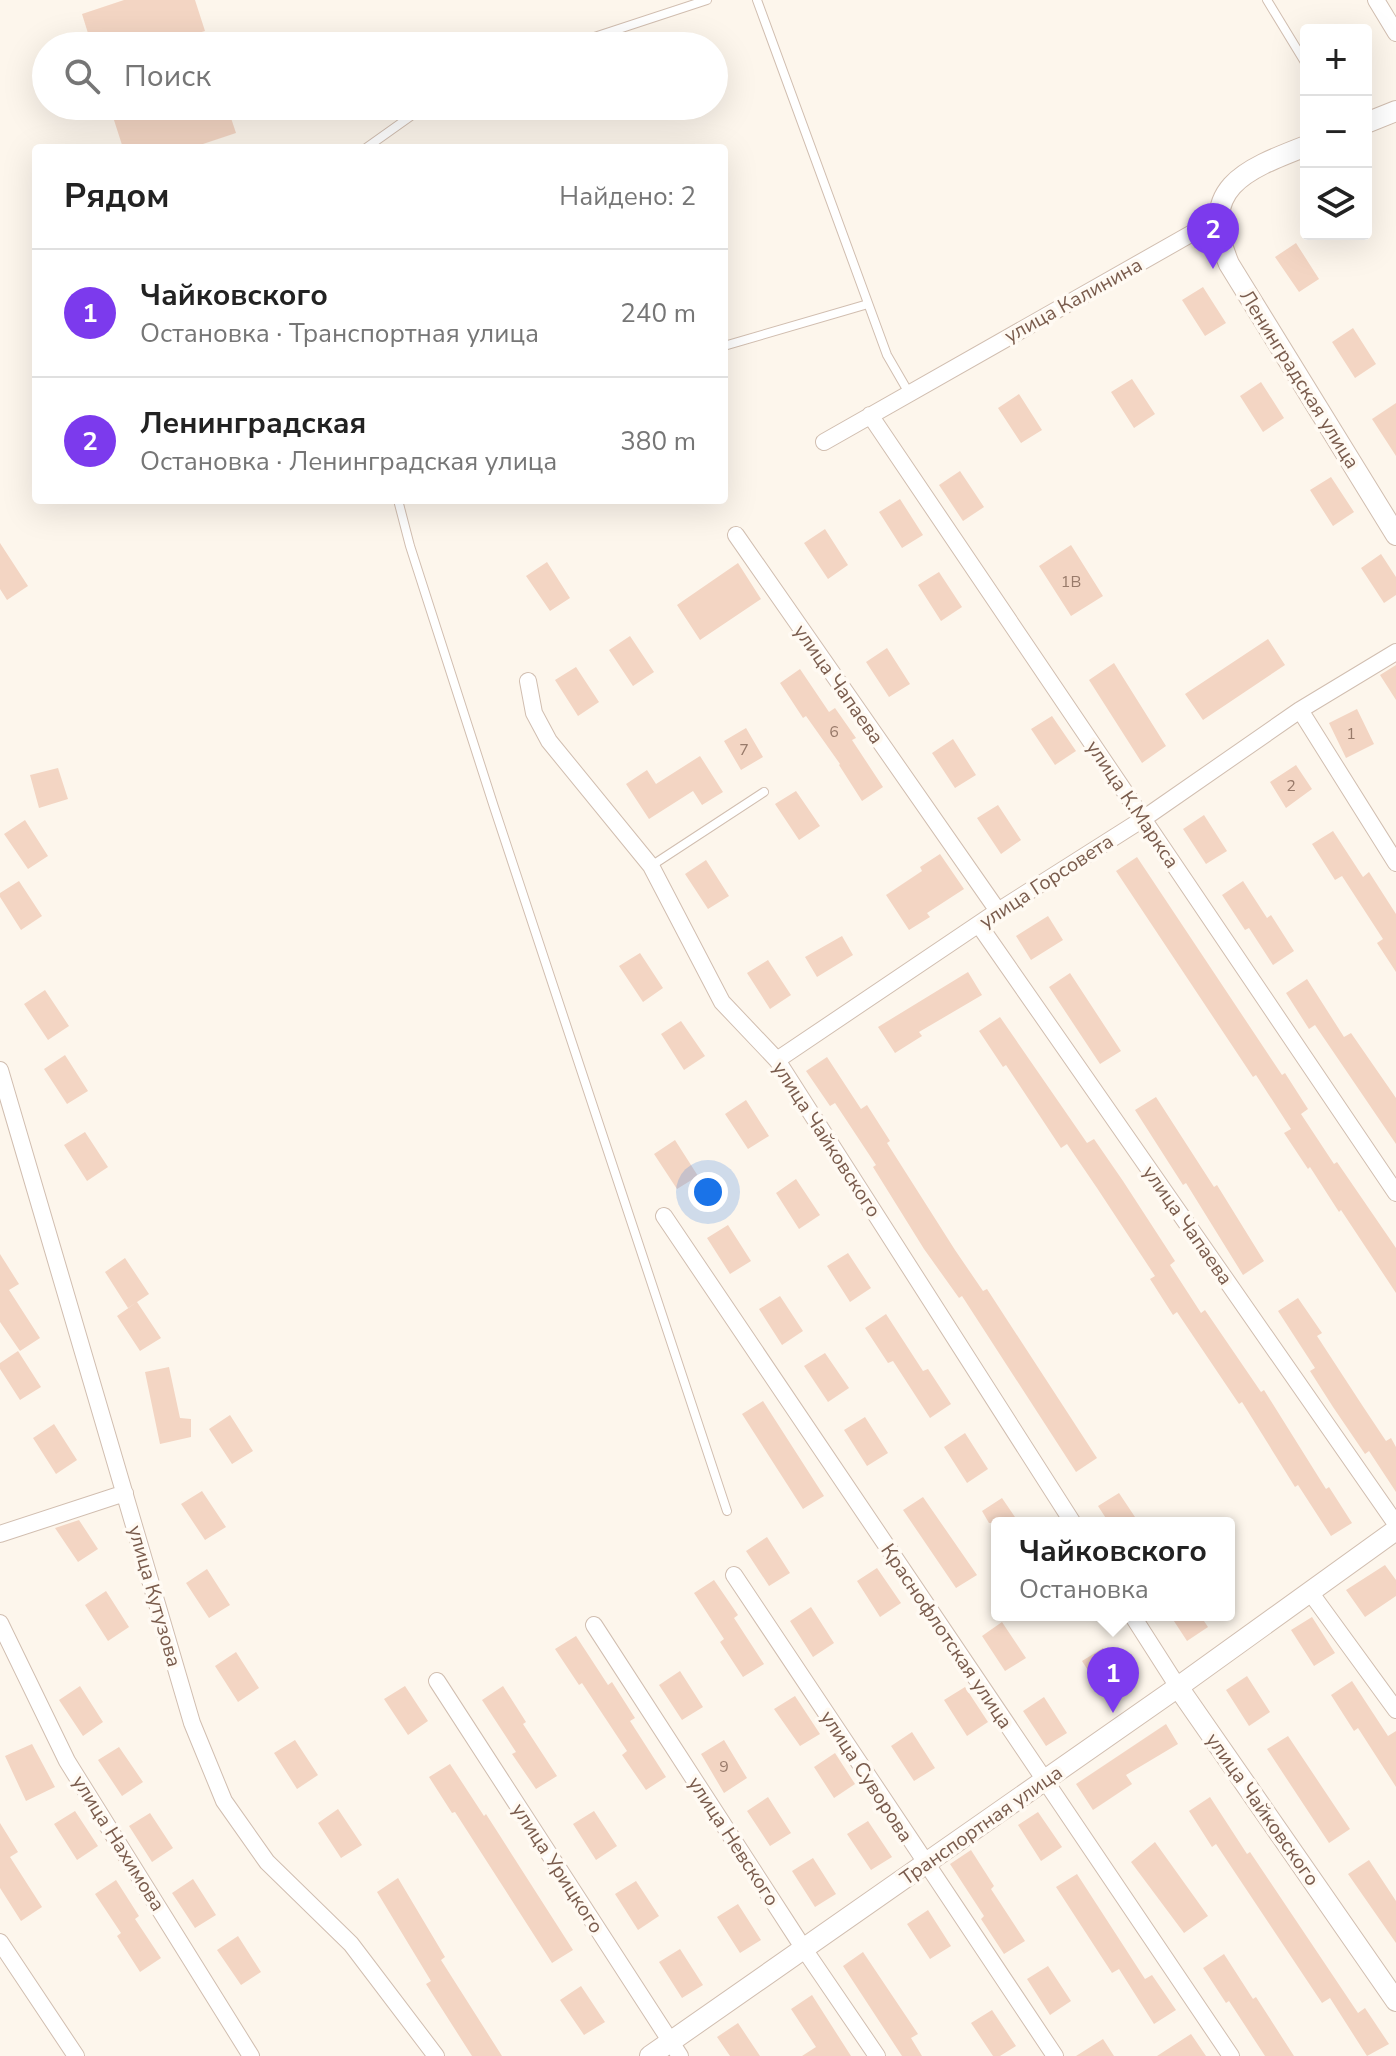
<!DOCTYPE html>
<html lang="ru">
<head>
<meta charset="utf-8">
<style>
	body { margin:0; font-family:"Nunito Sans",sans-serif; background:#f6f6f6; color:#222 }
	.controls { position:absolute; right:24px; top:24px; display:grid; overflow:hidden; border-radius:8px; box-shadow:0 8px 32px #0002 }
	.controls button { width:72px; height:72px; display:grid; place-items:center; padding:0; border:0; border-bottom:2px solid #e0e0e0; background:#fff; color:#222; font:40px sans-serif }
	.you { position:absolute; left:708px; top:1192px; width:28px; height:28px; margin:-20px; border:6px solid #fff; border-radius:50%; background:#1a73e8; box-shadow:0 0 0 12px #1a73e833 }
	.badge { display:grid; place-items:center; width:52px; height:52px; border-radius:50%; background:#7c3aed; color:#fff; font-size:26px; font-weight:700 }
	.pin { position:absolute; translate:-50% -66px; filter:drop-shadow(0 2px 4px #0008) }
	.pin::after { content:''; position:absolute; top:42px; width:28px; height:24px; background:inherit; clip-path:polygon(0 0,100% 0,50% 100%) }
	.popup { position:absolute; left:991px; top:1517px; width:244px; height:104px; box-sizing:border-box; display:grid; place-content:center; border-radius:8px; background:#fff; filter:drop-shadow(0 2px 6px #0005); font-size:26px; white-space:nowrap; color:#767676 }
	.popup b { font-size:30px; color:#222 }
	.popup::after { content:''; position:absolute; left:50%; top:100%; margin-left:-16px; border:16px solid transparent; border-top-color:#fff }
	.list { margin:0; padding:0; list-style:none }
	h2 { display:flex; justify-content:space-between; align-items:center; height:104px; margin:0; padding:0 32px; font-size:34px }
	h2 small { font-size:26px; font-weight:400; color:#767676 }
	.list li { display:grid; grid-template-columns:52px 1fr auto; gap:24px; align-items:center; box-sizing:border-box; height:128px; padding:0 32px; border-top:2px solid #e0e0e0 }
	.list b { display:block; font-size:30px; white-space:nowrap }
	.list p { margin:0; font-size:26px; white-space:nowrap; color:#767676 }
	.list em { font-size:26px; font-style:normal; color:#767676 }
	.icon { flex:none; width:44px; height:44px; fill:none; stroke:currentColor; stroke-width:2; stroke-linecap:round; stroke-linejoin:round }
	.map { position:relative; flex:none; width:1396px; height:2056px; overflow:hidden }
	.search { position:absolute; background:#fff; box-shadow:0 8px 32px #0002; left:32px; top:32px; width:696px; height:88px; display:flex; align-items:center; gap:20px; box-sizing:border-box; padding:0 28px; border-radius:44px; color:#767676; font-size:30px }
	.panel { position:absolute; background:#fff; box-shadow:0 8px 32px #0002; left:32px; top:144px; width:696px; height:360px; border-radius:8px }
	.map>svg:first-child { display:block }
	.building { fill:#f3d5c3 }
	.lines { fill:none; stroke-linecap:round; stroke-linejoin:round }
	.service-casing { stroke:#d1beb0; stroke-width:10 }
	.minor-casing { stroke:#d1beb0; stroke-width:18 }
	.tertiary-casing { stroke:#d1beb0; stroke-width:22 }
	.service { stroke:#fff; stroke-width:8 }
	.minor { stroke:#fff; stroke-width:16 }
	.tertiary { stroke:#fff; stroke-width:20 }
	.labels { text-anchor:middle; stroke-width:7; stroke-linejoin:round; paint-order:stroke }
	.number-label { font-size:16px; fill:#987a6a }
	.street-label { font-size:20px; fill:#7a5c4d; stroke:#fffaf3 }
</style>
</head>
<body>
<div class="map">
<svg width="1396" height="2056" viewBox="0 0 1396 2056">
	<rect width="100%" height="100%" fill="#fdf6ec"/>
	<path class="building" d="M124,0H195L205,31L156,46H92L82,14Z
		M145,106H227L236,133L191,148H123L113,117Z
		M1296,243L1319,279L1299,292L1275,257Z
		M1203,287L1226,323L1205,336L1182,300Z
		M1353,328L1376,364L1355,378L1332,342Z
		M1132,379L1155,414L1134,428L1111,392Z
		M1261,382L1284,418L1263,432L1240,396Z
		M1019,394L1042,430L1021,443L998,408Z
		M1396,403V456L1372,419Z
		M960,471L984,507L963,521L939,485Z
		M1331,477L1354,512L1333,526L1310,490Z
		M900,499L923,535L902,548L879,512Z
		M825,529L848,565L828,579L804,543Z
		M0,543L28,586L7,600L0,589Z
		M1071,545L1103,596L1071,616L1039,566Z
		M1381,554L1396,577V595L1384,603L1361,568Z
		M547,562L570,598L550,611L526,576Z
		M738,563L761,599L700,640L677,605Z
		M939,572L962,607L941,621L918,585Z
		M630,636L654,672L633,686L609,650Z
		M1268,639L1285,665L1203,720L1185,694Z
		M887,648L910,684L889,697L866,662Z
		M1114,663L1166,746L1142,763L1089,680Z
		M1396,665V700L1380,675Z
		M576,667L599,702L578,716L555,680Z
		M800,669L829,712L835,708L856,738L852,740L883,787L862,801L839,765L840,764L806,716L803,718L780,683Z
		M1357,709L1374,744L1346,758L1329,723Z
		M1052,716L1076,751L1055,765L1031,729Z
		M746,728L763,757L741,770L724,741Z
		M953,739L976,775L955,788L932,753Z
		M700,756L723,792L702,805L693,791L649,819L626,784L647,770L656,784Z
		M1296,765L1312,789L1286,808L1270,782Z
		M58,768L68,799L39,808L30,775Z
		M796,791L820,826L799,840L775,804Z
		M998,805L1021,840L1001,854L977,818Z
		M1204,815L1227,851L1206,864L1183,829Z
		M25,820L48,856L28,869L4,834Z
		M1333,831L1363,877L1369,872L1396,914V972L1377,943L1383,939L1342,876L1335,880L1312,844Z
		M940,854L964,889L927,913L930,917L909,930L886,895L922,871L920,867Z
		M1137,857L1282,1075L1285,1073L1308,1109L1301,1114L1334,1164L1337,1162L1396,1248V1293L1341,1210L1339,1212L1310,1167L1308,1169L1284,1133L1291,1129L1256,1075L1253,1077L1116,871Z
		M706,860L729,896L708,909L685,874Z
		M19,881L42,916L21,930L0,897V893Z
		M1243,881L1267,918L1271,915L1294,951L1273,965L1249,928L1245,930L1222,895Z
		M1048,916L1063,940L1031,960L1016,936Z
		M842,936L853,955L817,977L805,957Z
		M640,953L663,988L643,1002L619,966Z
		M768,960L791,995L770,1009L747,973Z
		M968,972L982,995L919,1032L922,1036L895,1053L878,1027Z
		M1070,973L1121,1051L1100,1064L1049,987Z
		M1307,979L1344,1037L1351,1033L1396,1098V1144L1315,1025L1309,1029L1286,993Z
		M45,990L69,1026L48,1040L24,1004Z
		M1000,1017L1087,1143L1094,1139L1123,1181L1175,1261L1170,1265L1201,1313L1205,1310L1261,1392L1264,1390L1326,1489L1329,1487L1352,1523L1331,1536L1298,1485L1295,1487L1242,1402L1239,1404L1177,1312L1173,1315L1150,1279L1155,1276L1097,1188L1067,1144L1061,1148L1006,1065L1003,1067L979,1031Z
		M681,1021L705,1056L684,1070L661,1034Z
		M65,1055L88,1091L67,1104L44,1069Z
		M827,1057L861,1109L867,1105L890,1141L887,1143L955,1250L983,1291L987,1289L1097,1458L1076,1472L962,1296L959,1298L924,1249L873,1167L876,1165L835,1103L830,1106L806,1071Z
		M1156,1097L1214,1187L1217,1185L1264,1261L1243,1275L1186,1183L1183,1185L1135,1110Z
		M746,1100L769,1136L748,1149L725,1114Z
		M85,1132L108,1167L87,1181L64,1145Z
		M675,1140L698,1176L677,1189L654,1154Z
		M796,1179L820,1215L799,1229L776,1193Z
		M728,1225L751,1261L730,1274L707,1238Z
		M848,1253L871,1288L850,1302L827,1266Z
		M0,1254L19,1284L9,1290L40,1338L20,1351L0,1322Z
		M125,1258L149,1294L128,1308L105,1272Z
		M780,1296L803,1331L782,1345L759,1309Z
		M1298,1298L1322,1333L1317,1336L1362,1405L1386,1441L1391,1438L1396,1447V1492L1369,1451L1365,1454L1333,1407L1310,1371L1315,1368L1278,1311Z
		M137,1302L161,1338L140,1351L117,1316Z
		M886,1314L923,1371L928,1369L951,1404L930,1418L893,1361L888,1363L865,1328Z
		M18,1351L41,1387L20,1400L0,1369V1363Z
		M825,1353L849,1388L828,1402L804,1366Z
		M169,1367L180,1418L191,1419V1437L160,1444L145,1372Z
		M763,1401L824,1496L803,1509L742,1414Z
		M230,1415L253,1451L232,1464L209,1429Z
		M865,1417L888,1453L867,1466L844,1430Z
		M54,1424L77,1460L56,1474L33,1438Z
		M965,1433L988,1469L967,1483L944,1447Z
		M202,1491L226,1527L205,1540L181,1504Z
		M1119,1493L1139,1523H1109L1098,1506Z
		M923,1497L977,1575L956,1588L903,1510Z
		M1002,1498L1019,1523H989L982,1511Z
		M79,1520L98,1549L78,1562L55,1528Z
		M767,1537L790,1573L769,1586L746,1551Z
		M1385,1565L1396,1580V1596L1365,1617L1346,1590Z
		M877,1568L901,1603L880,1617L857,1581Z
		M207,1569L230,1605L209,1618L186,1583Z
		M714,1580L738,1615L734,1618L764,1664L743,1677L720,1642L724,1639L694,1593Z
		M106,1591L129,1627L108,1641L85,1605Z
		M811,1607L834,1643L813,1657L790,1621Z
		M1170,1615H1200L1208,1627L1187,1641Z
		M1312,1617L1335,1653L1314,1666L1291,1630Z
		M1002,1622L1026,1658L1005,1671L982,1636Z
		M576,1636L608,1685L612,1682L635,1718L630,1721L666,1777L646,1790L622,1755L627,1751L582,1683L579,1685L555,1649Z
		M1103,1648L1126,1683L1105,1697L1082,1661Z
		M236,1652L259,1688L238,1702L215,1666Z
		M680,1671L703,1707L682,1720L659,1685Z
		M1247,1676L1270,1712L1249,1726L1226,1690Z
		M1352,1681L1388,1736L1396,1731V1787L1358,1728L1354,1731L1331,1695Z
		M80,1686L103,1722L83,1736L59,1700Z
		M405,1686L428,1721L408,1735L384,1699Z
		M503,1686L526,1722L523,1724L557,1776L536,1789L512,1754L516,1752L482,1700Z
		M965,1687L988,1722L967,1736L944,1700Z
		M795,1696L820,1734L800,1746L774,1709Z
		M1044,1697L1067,1733L1046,1746L1023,1711Z
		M1166,1724L1178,1744L1126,1775L1132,1784L1093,1810L1076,1784Z
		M912,1732L935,1768L914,1781L891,1746Z
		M1288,1736L1350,1829L1329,1843L1267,1749Z
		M295,1740L318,1775L297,1789L274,1753Z
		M724,1740L747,1778L724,1793L701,1754Z
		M32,1744L55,1787L26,1801L5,1756Z
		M119,1747L143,1782L122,1796L98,1760Z
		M835,1753L855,1784L834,1798L814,1767Z
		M450,1764L484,1816L486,1814L573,1950L552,1963L455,1812L452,1813L429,1777Z
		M768,1797L791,1833L770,1846L747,1811Z
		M1210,1797L1247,1854L1250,1852L1358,2013L1365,2008L1389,2044L1367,2056L1330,1998L1322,2003L1216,1844L1212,1847L1189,1811Z
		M338,1809L362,1845L341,1858L318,1823Z
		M75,1811L98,1846L77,1860L54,1824Z
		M594,1811L617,1846L596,1860L573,1824Z
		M1038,1812L1062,1847L1041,1861L1018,1825Z
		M150,1813L173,1848L152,1862L129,1826Z
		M868,1821L892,1857L871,1870L847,1834Z
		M0,1823L18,1852L10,1857L42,1907L21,1921L0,1888Z
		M1155,1842L1208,1916L1184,1933L1131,1862Z
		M971,1850L994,1886L991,1889L1025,1941L1004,1954L981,1919L984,1916L950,1864Z
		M813,1858L836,1894L815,1907L792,1871Z
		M1369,1860L1396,1901V1943L1348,1874Z
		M1077,1874L1145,1979L1152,1975L1176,2010L1154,2024L1119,1969L1112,1973L1056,1887Z
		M398,1878L445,1957L441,1960L502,2056H472L426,1984L431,1981L377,1892Z
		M193,1879L216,1915L195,1928L172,1893Z
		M116,1880L139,1916L135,1919L161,1958L140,1972L117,1936L121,1933L95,1894Z
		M636,1881L659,1916L638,1930L615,1894Z
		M738,1904L761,1940L740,1953L717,1917Z
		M928,1910L951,1946L930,1959L907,1924Z
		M238,1936L261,1972L241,1985L217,1950Z
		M680,1949L703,1985L682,1998L659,1962Z
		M863,1952L918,2034L911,2038L922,2056H902L843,1966Z
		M1224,1954L1253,1999L1256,1997L1294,2056H1265L1229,2001L1226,2003L1203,1968Z
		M1048,1966L1071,2001L1050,2015L1027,1979Z
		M581,1986L605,2022L584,2035L560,2000Z
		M812,1995L835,2031L851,2056H802L816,2047L791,2009Z
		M992,2010L1016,2046L1000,2056H993L971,2023Z
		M738,2023L760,2056H730L717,2037Z
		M1191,2034L1206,2056H1157Z
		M1103,2039L1114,2056H1076Z"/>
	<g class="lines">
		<defs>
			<path id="service" d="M757,0L887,355L909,393
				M1267,0L1306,64
				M567,46L707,0
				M366,148L425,106
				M724,346L868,304
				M398,500L410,546L494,807L727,1511
				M651,866L764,792"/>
			<path id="minor" d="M1376,0L1396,33
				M870,415L1396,1193
				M824,442L1217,219
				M736,535L998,911
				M528,681L534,713L549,741L651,866L722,1002L777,1060L1073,1523
				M1300,710L1396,863
				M979,925L1396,1524
				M777,1060L998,911L1143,819L1300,710L1396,652
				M0,1070L192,1723L224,1801L267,1862L351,1944L436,2056
				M664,1216L1231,2056
				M0,1534L125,1493
				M734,1575L1055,2056
				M1310,1592L1396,1710
				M1132,1615L1178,1687
				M0,1623L67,1761L251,2056
				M594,1625L804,1949L877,2056
				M437,1681L680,2056
				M0,1942L76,2056"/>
			<path id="tertiary" d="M1366,123L1396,111
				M1306,146C1244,170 1197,188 1229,264L1396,535
				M1178,1687L1396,2001
				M650,2056L1178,1687L1396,1530"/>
		</defs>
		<use href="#service" class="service-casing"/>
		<use href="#minor" class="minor-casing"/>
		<use href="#tertiary" class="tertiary-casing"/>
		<use href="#service" class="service"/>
		<use href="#minor" class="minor"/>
		<use href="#tertiary" class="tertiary"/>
	</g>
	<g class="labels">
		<g class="number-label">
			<text x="1071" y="587">1В</text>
			<text x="834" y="737">6</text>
			<text x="1351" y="739">1</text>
			<text x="744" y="755">7</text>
			<text x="1291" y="791">2</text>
			<text x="724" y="1772">9</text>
		</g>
		<g class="street-label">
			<text transform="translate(1073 300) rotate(-29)" y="7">улица Калинина</text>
			<text transform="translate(1300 379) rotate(58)" y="7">Ленинградская улица</text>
			<text transform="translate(839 684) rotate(55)" y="7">улица Чапаева</text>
			<text transform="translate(1133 804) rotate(56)" y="7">улица К.Маркса</text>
			<text transform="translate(1046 881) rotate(-33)" y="7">улица Горсовета</text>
			<text transform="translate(827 1139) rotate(57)" y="7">улица Чайковского</text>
			<text transform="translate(1188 1225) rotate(55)" y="7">улица Чапаева</text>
			<text transform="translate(155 1596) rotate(74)" y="7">улица Кутузова</text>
			<text transform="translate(947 1636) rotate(56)" y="7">Краснофлотская улица</text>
			<text transform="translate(867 1776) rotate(57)" y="7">улица Суворова</text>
			<text transform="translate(1263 1809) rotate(55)" y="7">улица Чайковского</text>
			<text transform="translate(981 1825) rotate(-35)" y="7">Транспортная улица</text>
			<text transform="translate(734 1841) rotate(57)" y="7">улица Невского</text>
			<text transform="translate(119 1843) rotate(58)" y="7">улица Нахимова</text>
			<text transform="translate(558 1868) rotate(57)" y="7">улица Урицкого</text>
		</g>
	</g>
</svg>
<div class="controls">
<button>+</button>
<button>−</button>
<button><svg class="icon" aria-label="layers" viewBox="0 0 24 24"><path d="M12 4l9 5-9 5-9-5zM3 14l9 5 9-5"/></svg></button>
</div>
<div class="you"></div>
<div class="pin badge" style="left:1113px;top:1713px">1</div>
<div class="popup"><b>Чайковского</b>Остановка</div>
<div class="pin badge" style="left:1213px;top:269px">2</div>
<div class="search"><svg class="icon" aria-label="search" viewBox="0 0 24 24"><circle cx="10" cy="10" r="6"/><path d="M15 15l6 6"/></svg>Поиск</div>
<section class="panel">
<h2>Рядом<small>Найдено: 2</small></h2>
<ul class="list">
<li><span class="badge">1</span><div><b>Чайковского</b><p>Остановка · Транспортная улица</p></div><em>240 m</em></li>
<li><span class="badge">2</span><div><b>Ленинградская</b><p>Остановка · Ленинградская улица</p></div><em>380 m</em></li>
</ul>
</section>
</div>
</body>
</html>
